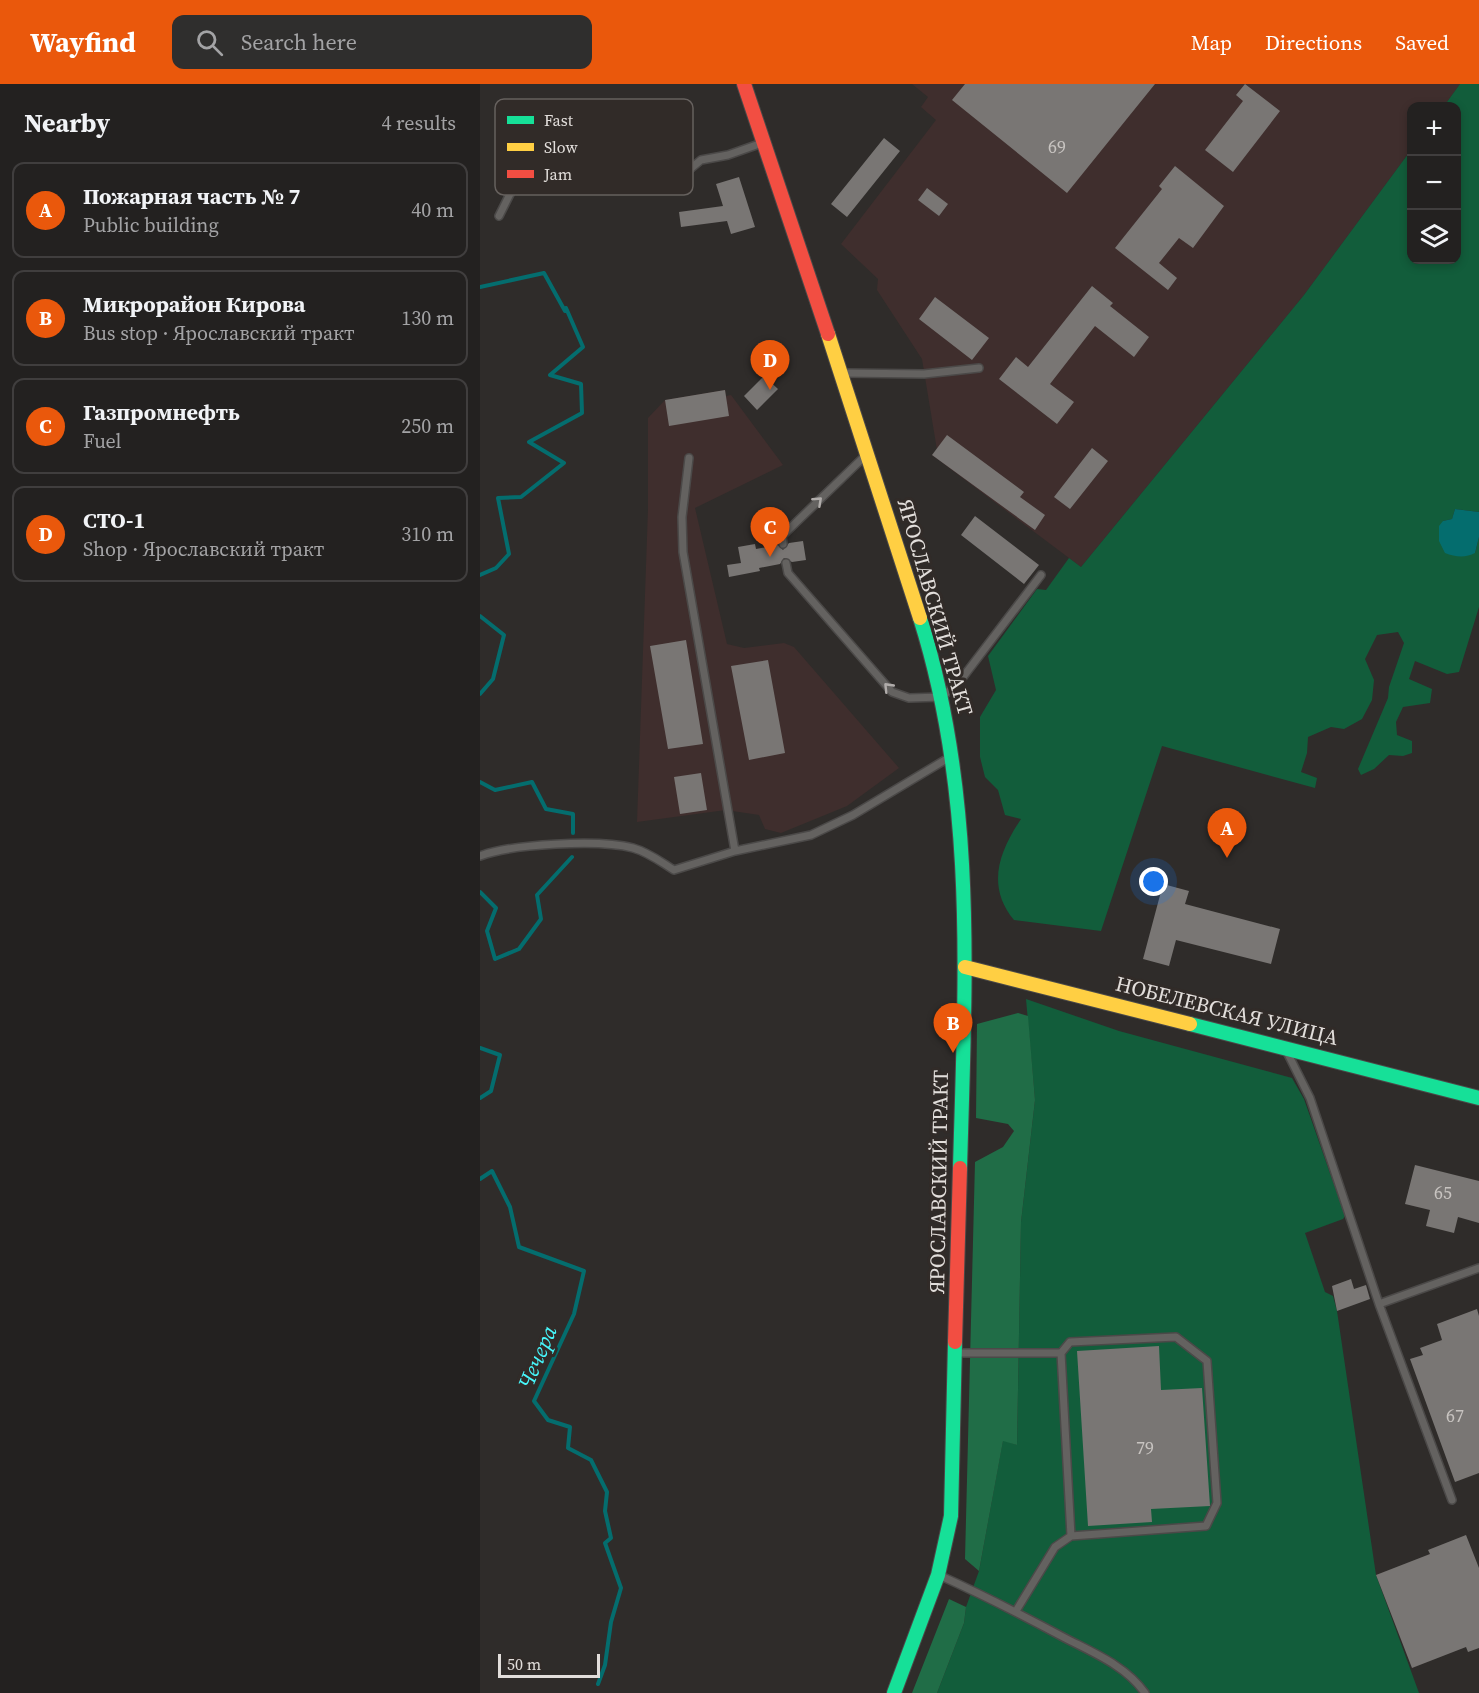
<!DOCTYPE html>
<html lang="en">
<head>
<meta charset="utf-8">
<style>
	body { margin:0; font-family:"Source Serif 4",serif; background:#2f2e2d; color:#f1f3f6 }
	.controls { position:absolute; right:18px; top:18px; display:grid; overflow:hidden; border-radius:12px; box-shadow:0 3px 9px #0003 }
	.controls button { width:54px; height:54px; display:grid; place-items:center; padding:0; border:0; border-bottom:2px solid #403e3e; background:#232120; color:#f1f3f6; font:30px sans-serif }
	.scale { position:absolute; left:18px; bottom:15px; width:102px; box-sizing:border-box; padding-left:6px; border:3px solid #e2dedb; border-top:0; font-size:16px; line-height:21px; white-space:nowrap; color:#e2dedb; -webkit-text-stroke:4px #312b28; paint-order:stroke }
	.you { position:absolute; left:674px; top:798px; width:21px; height:21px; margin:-15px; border:4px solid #fff; border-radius:50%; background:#1a73e8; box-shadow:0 0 0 9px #1a73e833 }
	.badge { display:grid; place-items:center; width:39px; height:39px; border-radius:50%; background:#ea580c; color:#fff; font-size:20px; font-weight:700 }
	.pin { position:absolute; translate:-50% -50px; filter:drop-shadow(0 2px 3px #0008) }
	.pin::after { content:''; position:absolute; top:32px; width:21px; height:18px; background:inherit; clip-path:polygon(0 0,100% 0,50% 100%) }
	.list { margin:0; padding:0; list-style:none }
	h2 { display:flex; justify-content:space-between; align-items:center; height:78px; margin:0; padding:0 24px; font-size:26px }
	h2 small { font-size:20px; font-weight:400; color:#a3a3a5 }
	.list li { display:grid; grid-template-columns:39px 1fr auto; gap:18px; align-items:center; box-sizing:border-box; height:96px; margin:0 12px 12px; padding:0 12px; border:2px solid #403e3e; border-radius:12px }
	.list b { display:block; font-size:22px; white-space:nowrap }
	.list p { margin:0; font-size:20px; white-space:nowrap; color:#a3a3a5 }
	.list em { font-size:20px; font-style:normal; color:#a3a3a5 }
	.icon { flex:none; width:33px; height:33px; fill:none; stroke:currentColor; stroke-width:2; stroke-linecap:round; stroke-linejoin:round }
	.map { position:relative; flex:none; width:999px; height:1609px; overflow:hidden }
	header { display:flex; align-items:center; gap:36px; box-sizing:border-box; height:84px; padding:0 30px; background:#ea580c; color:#fff }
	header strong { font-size:28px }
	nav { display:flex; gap:33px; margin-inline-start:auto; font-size:21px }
	.search { width:420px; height:54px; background:#2f2e2d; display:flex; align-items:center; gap:15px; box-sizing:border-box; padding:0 21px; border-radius:12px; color:#a3a3a5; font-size:22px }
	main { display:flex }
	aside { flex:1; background:#232120 }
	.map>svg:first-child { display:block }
	.industrial { fill:#3f2e2d }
	.green { fill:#125d3b }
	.forest { fill:#206d47 }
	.water { fill:#046d6e }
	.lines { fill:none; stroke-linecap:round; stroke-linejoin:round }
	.stream { stroke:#046d6e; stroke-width:4 }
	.building { fill:#797674 }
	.lane-casing { stroke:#4b4948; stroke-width:10 }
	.fast-casing { stroke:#4b4948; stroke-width:16 }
	.slow-casing { stroke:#4b4948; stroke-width:16 }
	.jam-casing { stroke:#4b4948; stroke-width:16 }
	.lane { stroke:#646260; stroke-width:7 }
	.fast { stroke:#16e098; stroke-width:14 }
	.slow { stroke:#ffcf43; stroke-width:14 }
	.jam { stroke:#f24e42; stroke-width:14 }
	.oneway { stroke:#b0acaa }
	.labels { text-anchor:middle; stroke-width:6; stroke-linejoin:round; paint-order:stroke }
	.number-label { font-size:18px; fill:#c8c4c1 }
	.street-label { font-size:21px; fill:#e2dedb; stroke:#312b28 }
	.water-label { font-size:22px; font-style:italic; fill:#47f7fb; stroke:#312b28 }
	.key { fill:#312b28; stroke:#66615e; stroke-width:1.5 }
	.key-label { font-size:16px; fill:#e2dedb }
</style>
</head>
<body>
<header>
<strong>Wayfind</strong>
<div class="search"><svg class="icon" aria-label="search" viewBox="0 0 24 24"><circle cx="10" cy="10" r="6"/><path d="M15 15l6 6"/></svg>Search here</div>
<nav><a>Map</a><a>Directions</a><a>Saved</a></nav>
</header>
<main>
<aside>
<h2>Nearby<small>4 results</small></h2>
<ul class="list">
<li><span class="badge">A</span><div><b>Пожарная часть № 7</b><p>Public building</p></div><em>40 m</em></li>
<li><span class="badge">B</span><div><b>Микрорайон Кирова</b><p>Bus stop · Ярославский тракт</p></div><em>130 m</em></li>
<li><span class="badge">C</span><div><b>Газпромнефть</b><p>Fuel</p></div><em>250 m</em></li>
<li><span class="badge">D</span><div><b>СТО-1</b><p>Shop · Ярославский тракт</p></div><em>310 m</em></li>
</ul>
</aside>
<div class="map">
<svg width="999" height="1609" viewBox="0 0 999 1609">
	<rect width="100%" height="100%" fill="#2f2c2a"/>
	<path class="industrial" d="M432,0H980L964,22H932L931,66L824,211L601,483L452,371L457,366L442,275L397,206L398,195L361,160L456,36L441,23L448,13Z
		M245,306L246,312L251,311L303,381L215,424L247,560L264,564L304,559L314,563L419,684L367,722L301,749L285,745L279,731L246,726L157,738L168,425V334L185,316Z"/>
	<path class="green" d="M980,0H999V428L975,425L972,435L963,437L995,469L999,453V523L979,588L967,590L935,577L929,595L952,605L950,619L923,623L916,638L917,651L932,657V669L923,672L909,671L894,685L881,691L878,685L908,614L909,603L924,559L918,548L897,551L885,575L894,596L892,616L882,635L864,645L851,643L828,653L827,669L821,688L837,694L835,704L682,662L621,847L534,836C506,802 519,768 541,735L525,731L518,706L505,693L500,673V633L516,606L508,572L557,505L566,506L589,474L601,483L824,211L931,66L932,176H976V22H964Z
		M546,915L639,947L812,994L824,1015L865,1132L863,1135L825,1149L845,1208L853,1212L857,1227L896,1491L939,1609H457L484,1539L486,1523L499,1487L523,1356L537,1361L541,1138L555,1016Z"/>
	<path class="forest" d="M538,929L548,932L555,1016L541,1138L537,1361L523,1357L499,1487L485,1475L495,1078L523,1063L534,1047L528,1040L496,1034L497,940Z
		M469,1515L486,1523L484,1539L457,1609H432Z"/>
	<path class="water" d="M975,425L999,428V453L995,469C986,474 975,473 965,469L959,457V442L963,437L972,435Z"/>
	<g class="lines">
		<path class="stream" d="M0,203L64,189L85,227L86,224L103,263L70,291L101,300L102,329L49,358L84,379L41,413L18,414L29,470L16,484L0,491
			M0,532L24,551L13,595L0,610
			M0,698L15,706L52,698L66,725L93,730V749
			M0,808L16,824L7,847L15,875L39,865L61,835L57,811L92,773
			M0,964L20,971L11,1007L0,1014
			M0,1095L12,1087L30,1123L39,1163L104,1187L94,1230L54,1317L68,1336L90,1343L88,1364L111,1376L127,1408L125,1427L131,1454L125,1459L141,1504L131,1538L125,1581L118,1600"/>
	</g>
	<path class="building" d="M485,0H675L587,109L472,16Z
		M765,0L800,27L753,88L725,66L763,17L756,11Z
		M404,54L420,67L367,133L351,120Z
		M695,82L744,122L713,164L699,154L679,179L697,194L688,206L635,164L682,105L679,102Z
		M259,93L275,143L251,150L247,137L201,143L199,128L243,122L236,100Z
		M447,104L468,120L459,132L438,116Z
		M612,202L633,219L630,222L669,253L654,273L615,242L570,300L594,318L577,340L519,295L536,273L548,283Z
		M455,213L509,254L492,276L439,235Z
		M284,292L298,305L277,326L264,312Z
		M245,306L249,332L189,342L185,316Z
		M467,351L544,408L540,413L565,431L555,446L452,371Z
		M612,364L628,377L590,425L574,413Z
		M495,432L559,481L544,500L481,451Z
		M323,457L326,476L312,478L304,474L300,480L279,484L280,487L249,493L247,481L261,479L258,463L275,460L276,465L298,461L303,466L309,459Z
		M206,556L223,660L188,665L170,562Z
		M288,576L305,669L269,676L251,582Z
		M221,689L227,726L200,730L194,693Z
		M683,800L709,807L705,820L800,845L791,880L696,856L689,882L663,875Z
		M935,1081L999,1097V1139L978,1133L974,1149L946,1142L950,1126L925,1120Z
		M871,1195L874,1205L886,1201L890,1215L857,1227L852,1202Z
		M997,1225L999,1232V1389L975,1398L930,1275L943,1271L940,1264L962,1256L957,1240Z
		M679,1262L681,1306L722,1304L730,1422L671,1425L672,1438L608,1442L597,1267Z
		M986,1451L999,1484V1564L988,1568L986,1563L932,1584L896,1491L950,1470L948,1466Z"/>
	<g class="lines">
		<defs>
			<path id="lane" d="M19,132L48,74L119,76L182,95H193L204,90L221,76L248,71L282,59
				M364,289L444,290L499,284
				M209,374L202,433L203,468L255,767
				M303,460L302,452L387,370
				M306,479L308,489L412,608L429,614L462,613L480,597L561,491
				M0,772C32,760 119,755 153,764C168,768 181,778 194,786L255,767L331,751L373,731L470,673
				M807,968L830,1014L899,1220L972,1416
				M899,1220L999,1184
				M477,1269H581L591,1452L575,1463L536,1527
				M581,1269L590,1258L696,1253L727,1277L737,1419L726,1442L591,1452
				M461,1492C503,1511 544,1532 585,1554C614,1569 646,1582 665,1609"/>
			<path id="fast" d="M440,534C497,714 485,898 480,1084
				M710,940L999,1014
				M414,1609L458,1491L471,1432L475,1258"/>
			<path id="slow" d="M348,250L440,534
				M485,883L710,940"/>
			<path id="jam" d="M264,0L348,250
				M475,1258L480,1084"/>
		</defs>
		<use href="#lane" class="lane-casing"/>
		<use href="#fast" class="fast-casing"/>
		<use href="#slow" class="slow-casing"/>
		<use href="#jam" class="jam-casing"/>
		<use href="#lane" class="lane"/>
		<use href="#fast" class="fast"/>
		<use href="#slow" class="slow"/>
		<use href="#jam" class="jam"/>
	</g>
	<defs><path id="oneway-chevron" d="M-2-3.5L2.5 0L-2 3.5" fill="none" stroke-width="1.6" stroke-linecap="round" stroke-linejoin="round" transform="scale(1.5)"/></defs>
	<g class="oneway">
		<use href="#oneway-chevron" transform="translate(338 417) rotate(-43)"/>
		<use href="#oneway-chevron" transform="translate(408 603) rotate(-134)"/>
	</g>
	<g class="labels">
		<g class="number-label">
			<text x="577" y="69">69</text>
			<text x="963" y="1115">65</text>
			<text x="975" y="1338">67</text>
			<text x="665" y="1370">79</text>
		</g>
		<g class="street-label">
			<text transform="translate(455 523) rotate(74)" y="7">ЯРОСЛАВСКИЙ ТРАКТ</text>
			<text transform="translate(747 927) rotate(14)" y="7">НОБЕЛЕВСКАЯ УЛИЦА</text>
			<text transform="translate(459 1098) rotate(-89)" y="7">ЯРОСЛАВСКИЙ ТРАКТ</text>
		</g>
		<g class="water-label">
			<text transform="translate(57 1273) rotate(-67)" y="8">Чечера</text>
		</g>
	</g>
	<rect x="15" y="15" width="198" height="96" rx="9" class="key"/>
	<rect x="27" y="32" width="27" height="8" fill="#16e098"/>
	<rect x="27" y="59" width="27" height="8" fill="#ffcf43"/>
	<rect x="27" y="86" width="27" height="8" fill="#f24e42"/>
	<g class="key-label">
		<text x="64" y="42">Fast</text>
		<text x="64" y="69">Slow</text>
		<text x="64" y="96">Jam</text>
	</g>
</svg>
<div class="controls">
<button>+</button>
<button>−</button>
<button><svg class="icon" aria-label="layers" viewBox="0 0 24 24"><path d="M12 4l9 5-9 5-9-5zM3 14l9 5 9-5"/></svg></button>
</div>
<div class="scale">50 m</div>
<div class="you"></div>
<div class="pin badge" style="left:747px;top:774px">A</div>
<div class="pin badge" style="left:473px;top:969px">B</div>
<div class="pin badge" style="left:290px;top:473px">C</div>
<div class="pin badge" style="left:290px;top:306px">D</div>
</div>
</main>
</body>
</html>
